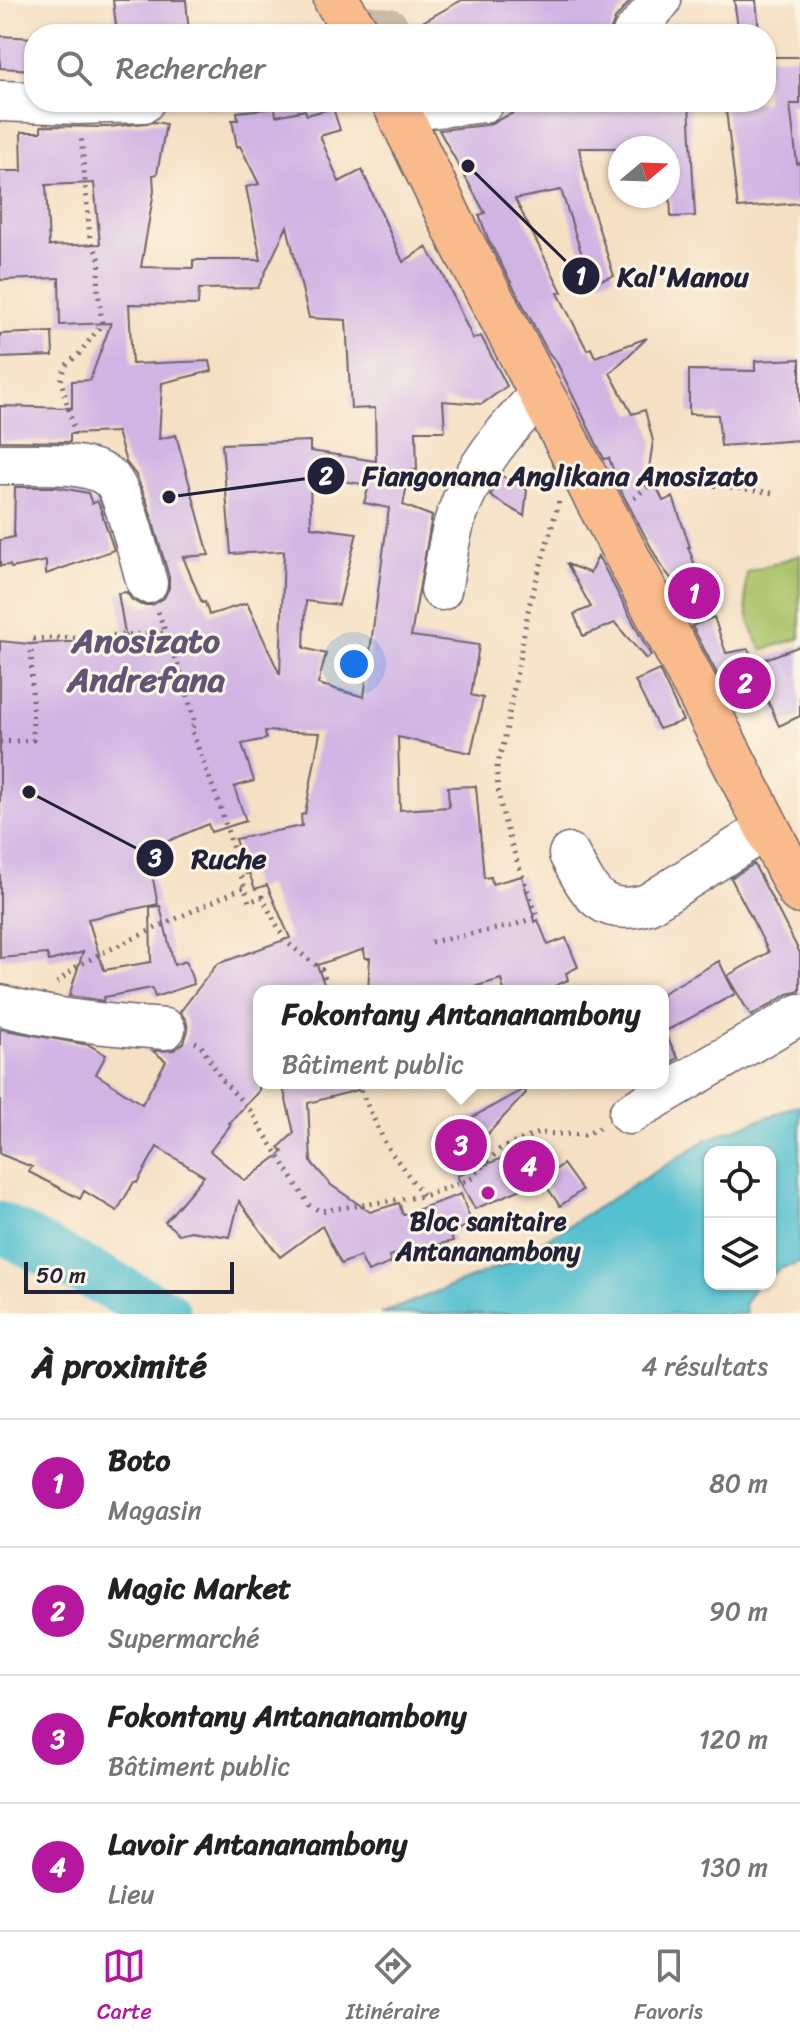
<!DOCTYPE html>
<html lang="fr">
<head>
<meta charset="utf-8">
<style>
	body { margin:0; font-family:Sriracha,sans-serif; background:#f6f6f6; color:#222 }
	.controls { position:absolute; right:24px; bottom:24px; display:grid; overflow:hidden; border-radius:16px; box-shadow:0 2px 6px #0004 }
	.controls button { width:72px; height:72px; display:grid; place-items:center; padding:0; border:0; border-bottom:2px solid #e0e0e0; background:#fff; color:#222; font:40px sans-serif }
	.compass { position:absolute; left:608px; top:136px; width:72px; height:72px; border-radius:50%; background:#fff; box-shadow:0 2px 6px #0004; rotate:71deg }
	.scale { position:absolute; left:24px; bottom:20px; width:210px; box-sizing:border-box; padding-left:8px; border:4px solid #22223b; border-top:0; font-size:22px; line-height:28px; white-space:nowrap; color:#22223b; -webkit-text-stroke:6px #fcf5e5; paint-order:stroke }
	.you { position:absolute; left:354px; top:664px; width:28px; height:28px; margin:-20px; border:6px solid #fff; border-radius:50%; background:#1a73e8; box-shadow:0 0 0 12px #1a73e833 }
	.badge { display:grid; place-items:center; width:52px; height:52px; border-radius:50%; background:#b5179e; color:#fff; font-size:26px; font-weight:700 }
	.pin { position:absolute; translate:-50% -50%; border:4px solid #fff; box-shadow:0 2px 8px #0006 }
	.popup { position:absolute; left:253px; top:985px; width:416px; height:104px; box-sizing:border-box; display:grid; place-content:center; border-radius:16px; background:#fff; filter:drop-shadow(0 2px 6px #0005); font-size:26px; white-space:nowrap; color:#767676 }
	.popup b { font-size:30px; color:#222 }
	.popup::after { content:''; position:absolute; left:50%; top:100%; margin-left:-16px; border:16px solid transparent; border-top-color:#fff }
	.list { margin:0; padding:0; list-style:none }
	h2 { display:flex; justify-content:space-between; align-items:center; height:104px; margin:0; padding:0 32px; font-size:34px }
	h2 small { font-size:26px; font-weight:400; color:#767676 }
	.list li { display:grid; grid-template-columns:52px 1fr auto; gap:24px; align-items:center; box-sizing:border-box; height:128px; padding:0 32px; border-top:2px solid #e0e0e0 }
	.list b { display:block; font-size:30px; white-space:nowrap }
	.list p { margin:0; font-size:26px; white-space:nowrap; color:#767676 }
	.list em { font-size:26px; font-style:normal; color:#767676 }
	.icon { flex:none; width:44px; height:44px; fill:none; stroke:currentColor; stroke-width:2; stroke-linecap:round; stroke-linejoin:round }
	.map { position:relative; flex:none; width:800px; height:1314px; overflow:hidden }
	.search { position:absolute; background:#fff; box-shadow:0 2px 6px #0004; left:24px; right:24px; top:24px; height:88px; display:flex; align-items:center; gap:20px; box-sizing:border-box; padding:0 28px; border-radius:32px; color:#767676; font-size:30px }
	.sheet { height:616px; background:#fff }
	nav { display:flex; justify-content:space-around; align-items:center; box-sizing:border-box; height:112px; border-top:2px solid #e0e0e0; background:#fff; font-size:22px; color:#767676 }
	nav a { display:grid; justify-items:center; gap:4px }
	nav .on { color:#b5179e }
	.map>svg:first-child { display:block }
	.green { fill:#a9c268; stroke:#667252; stroke-width:2 }
	.water { fill:#55c0cf; stroke:#3c7185; stroke-width:2 }
	.lines { fill:none; stroke-linecap:round; stroke-linejoin:round }
	.river { stroke:#55c0cf; stroke-width:50 }
	.building { fill:#d0b4e4; fill-rule:evenodd }
	.minor-tunnel { stroke:#cbbaa8; stroke-width:40; stroke-dasharray:40 20; stroke-linecap:butt }
	.minor-casing { stroke:#6c646b; stroke-width:43 }
	.major-casing { stroke:#6c646b; stroke-width:47 }
	.path { stroke:#6c646b; stroke-width:5; stroke-dasharray:2 6; stroke-linecap:butt }
	.minor { stroke:#fff; stroke-width:40 }
	.major { stroke:#fabb8c; stroke-width:44 }
	.poi-dot { fill:#b5179e; stroke:#fcf5e5; stroke-width:3 }
	.labels { text-anchor:middle; stroke-width:6; stroke-linejoin:round; paint-order:stroke }
	.poi-label { font-size:26px; font-weight:bold; fill:#22223b; stroke:#fcf5e5 }
	.district-label { font-size:34px; font-weight:bold; fill:#5f5576; stroke:#fcf5e5 }
	.leader { fill:none; stroke:#22223b; stroke-width:3 }
	.callout-dot { fill:#22223b; stroke:#fcf5e5; stroke-width:3 }
	.mark-label { font-size:24px; text-anchor:middle; font-weight:bold; fill:#fff }
	.callout-label { font-size:28px; text-anchor:middle; font-weight:bold; fill:#22223b; stroke:#fcf5e5; stroke-width:6; stroke-linejoin:round; paint-order:stroke }
</style>
</head>
<body>
<div class="map">
<svg width="800" height="1314" viewBox="0 0 800 1314">
	<rect width="100%" height="100%" fill="#fcf5e5"/>
	<filter id="ink" filterUnits="userSpaceOnUse"><feTurbulence type="fractalNoise" baseFrequency=".0125" numOctaves="2"/><feDisplacementMap in="SourceGraphic" scale="16" xChannelSelector="R" yChannelSelector="G"/><feConvolveMatrix kernelMatrix="1 2 1 2 8 2 1 2 1" color-interpolation-filters="sRGB"/></filter>
	<filter id="wash" filterUnits="userSpaceOnUse"><feTurbulence type="fractalNoise" baseFrequency=".006" numOctaves="4" result="noise"/><feDisplacementMap in="SourceGraphic" scale="32" xChannelSelector="R" yChannelSelector="G"/><feGaussianBlur stdDeviation="1.8" result="paint"/><feColorMatrix in="noise" values="0 0 0 0 0 0 0 0 0 0 0 0 0 0 0 0 0 1.4 0 .05"/><feComposite in="paint" operator="in"/></filter>
	<g filter="url(#wash)">
		<rect width="100%" height="100%" fill="#f5e0c3"/>
		<path class="green" d="M800,555V638L762,650C746,620 743,605 747,572Z"/>
		<path class="water" d="M800,1105V1263L782,1268L770,1275V1152H710V1284H757L744,1305L747,1314H381L506,1264L708,1139Z"/>
		<g class="lines">
			<path class="river" d="M0,1227L166,1314"/>
		</g>
		<g id="blocks">
			<path class="building" d="M113,0H186L189,34H117Z
				M462,0H631L615,19L609,34H401Z
				M734,0H756L759,34H739Z
				M0,36L34,38V70L0,68Z
				M766,57H800V104H790L797,164L800,163V203L738,208L725,102H766Z
				M537,102H689L695,216L671,217L668,148H579L591,204L614,276L591,283L561,190L515,199L562,292L558,293L587,350L591,348L595,357L647,338L610,373L632,414L645,410L653,441L649,469L663,501L673,497L690,547H688L701,581L683,594L660,564L620,489L609,458L604,459L556,361L548,352L489,241L479,215L485,213L439,130L487,125Z
				M275,108L276,116L305,110L307,115L333,108L340,130L320,136L339,182L362,170L403,262L426,247L442,272L473,339L481,336L507,386L482,404L443,401L445,431H416L417,470H410L403,505L432,516L411,636L479,645L471,695L483,698L471,753L398,737L400,810L449,807L448,787L476,786L484,878L491,877L492,884L522,876L535,922L538,920L548,945L566,938L578,967L566,973L568,980L544,991H504L501,979L460,991H450L449,989L368,990L370,958H365L364,949L317,965L324,984L303,991H259V1091L229,1123L231,1124L210,1151L245,1181L283,1152L279,1147L294,1133L282,1083H357L358,1090L308,1103L311,1162L331,1185L370,1212L399,1203L403,1215L461,1194L472,1224L450,1233L453,1241L389,1256L391,1263L368,1272L360,1256L341,1264L322,1226L280,1257L239,1201L230,1237L191,1231L179,1234L165,1222L204,1176L157,1147L137,1183L134,1182L117,1211L84,1191L80,1199L29,1172L32,1167L0,1154V1029L89,1045L106,1055L96,1074L142,1104L166,1061L153,1051L174,1050L184,1043L188,1030L186,1020L180,1012L217,964L290,938L267,885L255,889L249,873L246,874L235,839L302,826L301,815L305,814L320,733L265,731L266,739L242,744L254,781L234,787L246,821L211,832L208,824L147,850L158,904L88,919L104,970L151,962L150,907L160,906L174,965L186,961L194,984L155,997L152,988L104,997L103,1001L85,998L69,996L83,952L49,961L47,954L0,958V641L29,644L126,639L118,593L126,592L132,600L141,605H152L164,598L169,588V577L147,502L136,475L126,462L117,432L70,434V442L0,441V406L72,408V381L90,380L111,323L60,325L59,278L0,280V171H22L21,132H41V126L108,127L155,122L166,124L157,174L153,175L154,191L141,267L193,268V260H261L246,187L259,184L240,146L237,147L232,120H238L237,112ZM94,183L100,244L49,246L46,185ZM287,226L309,318L346,320L351,409L375,408L376,461L310,451V441L222,444L231,554L284,551L280,675L247,603L209,615L205,602L202,603L183,557L209,555L176,435L159,439L162,383L212,371L210,361L132,364L129,304L198,305L199,289L258,288ZM310,476L369,485L364,503L389,508L364,697L318,684L326,654L304,648L306,601L339,605L357,533L311,527Z
				M52,332L53,356L0,358V334Z
				M800,359V440L721,446L718,415L689,414V370L755,371V361Z
				M502,476L527,490L524,516L490,496Z
				M15,487H56L88,493L92,504L97,501L99,505L114,550L46,574V561L11,568L10,565L0,566V540L14,537Z
				M598,556L651,656L646,659L615,623L583,636L574,614L591,607L567,564L590,573Z
				M714,617L726,653L748,649L755,663L800,646V716L779,726L767,699L737,712L692,626Z
				M659,670L683,721L659,729L635,681Z
				M754,864L800,953V991L788,994L751,1016L727,976L769,952L731,878Z
				M719,961L735,994L664,1032L678,1058L663,1067V993Z
				M524,1089L526,1093L454,1170L436,1137Z
				M538,1144L550,1174L563,1164L582,1190L560,1206L542,1180L475,1209L457,1176Z"/>
		</g>
	</g>
	<g filter="url(#ink)">
		<use href="#blocks" fill-opacity="0" stroke="#6c646b" stroke-width="2"/>
		<g class="lines">
			<path class="minor-tunnel" d="M351,23L389,28L392,34"/>
			<defs>
				<path id="minor" d="M633,34L661,0
					M0,101L78,104L144,102
					M399,111L484,102
					M0,464C31,465 84,459 110,478C123,488 141,563 147,583
					M441,590C446,566 448,540 456,517C473,467 505,431 540,394
					M569,854C589,892 600,918 648,904L768,828
					M0,1005C55,1020 108,1025 165,1029
					M629,1114L800,1014"/>
				<path id="major" d="M336,0L358,34
					M394,102L461,241L698,691L800,892"/>
			</defs>
			<use href="#minor" class="minor-casing"/>
			<use href="#major" class="major-casing"/>
			<path class="path" d="M75,434L61,380L65,366L79,354L102,324L98,289L100,260L90,239L81,135
				M634,498L658,478L774,493
				M158,612L181,673L195,723L191,729L221,809L249,902L262,897L285,941L322,970L329,991
				M0,742L33,740L31,639L166,633
				M431,942L511,926L537,917C525,880 481,780 503,748L529,606L559,501
				M57,983L74,968L100,954L244,887
				M195,1042L200,1044L222,1080L250,1110L309,1205L320,1211L424,1196L471,1179L500,1149L538,1133L584,1135L599,1128
				M357,1083L387,1147L423,1195"/>
			<use href="#minor" class="minor"/>
			<use href="#major" class="major"/>
		</g>
	</g>
	<circle class="poi-dot" cx="488" cy="1193" r="8"/>
	<g class="labels">
		<g class="poi-label">
			<text x="488" y="1230">Bloc sanitaire<tspan x="488" dy="30">Antananambony</tspan></text>
		</g>
		<g class="district-label">
			<text x="146" y="652">Anosizato<tspan x="146" dy="39">Andrefana</tspan></text>
		</g>
	</g>
	<path class="leader" d="M468 166L581 276M169 497L326 476M29 792L155 858"/>
	<g class="callout-dot">
		<circle cx="468" cy="166" r="8"/>
		<circle cx="169" cy="497" r="8"/>
		<circle cx="29" cy="792" r="8"/>
		<circle cx="581" cy="276" r="20"/>
		<circle cx="326" cy="476" r="20"/>
		<circle cx="155" cy="858" r="20"/>
	</g>
	<g class="mark-label">
		<text x="581" y="284">1</text>
		<text x="326" y="484">2</text>
		<text x="155" y="866">3</text>
	</g>
	<g class="callout-label">
		<text x="683" y="286">Kal'Manou</text>
		<text x="560" y="485">Fiangonana Anglikana Anosizato</text>
		<text x="229" y="868">Ruche</text>
	</g>
</svg>
<div class="controls">
<button><svg class="icon" aria-label="locate" viewBox="0 0 24 24"><circle cx="12" cy="12" r="6"/><path d="M12 2v4M12 18v4M2 12h4M18 12h4"/></svg></button>
<button><svg class="icon" aria-label="layers" viewBox="0 0 24 24"><path d="M12 4l9 5-9 5-9-5zM3 14l9 5 9-5"/></svg></button>
</div>
<svg class="compass" viewBox="-18 -18 36 36"><path d="M0-13l5 13h-10z" fill="#e53935"/><path d="M0 13l5-13h-10z" fill="#767676"/></svg>
<div class="scale">50 m</div>
<div class="you"></div>
<div class="pin badge" style="left:694px;top:593px">1</div>
<div class="pin badge" style="left:745px;top:683px">2</div>
<div class="pin badge" style="left:461px;top:1145px">3</div>
<div class="popup"><b>Fokontany Antananambony</b>Bâtiment public</div>
<div class="pin badge" style="left:529px;top:1166px">4</div>
<div class="search"><svg class="icon" aria-label="search" viewBox="0 0 24 24"><circle cx="10" cy="10" r="6"/><path d="M15 15l6 6"/></svg>Rechercher</div>
</div>
<section class="sheet">
<h2>À proximité<small>4 résultats</small></h2>
<ul class="list">
<li><span class="badge">1</span><div><b>Boto</b><p>Magasin</p></div><em>80 m</em></li>
<li><span class="badge">2</span><div><b>Magic Market</b><p>Supermarché</p></div><em>90 m</em></li>
<li><span class="badge">3</span><div><b>Fokontany Antananambony</b><p>Bâtiment public</p></div><em>120 m</em></li>
<li><span class="badge">4</span><div><b>Lavoir Antananambony</b><p>Lieu</p></div><em>130 m</em></li>
</ul>
</section>
<nav>
<a class="on"><svg class="icon" aria-label="map" viewBox="0 0 24 24"><path d="M3 6l6-2 6 2 6-2v14l-6 2-6-2-6 2zM9 4v14M15 6v14"/></svg>Carte</a>
<a><svg class="icon" aria-label="directions" viewBox="0 0 24 24"><path d="M12 3l9 9-9 9-9-9zM9 14v-3h6M13 9l2 2-2 2"/></svg>Itinéraire</a>
<a><svg class="icon" aria-label="saved" viewBox="0 0 24 24"><path d="M7 4h10v16l-5-4-5 4z"/></svg>Favoris</a>
</nav>
</body>
</html>
